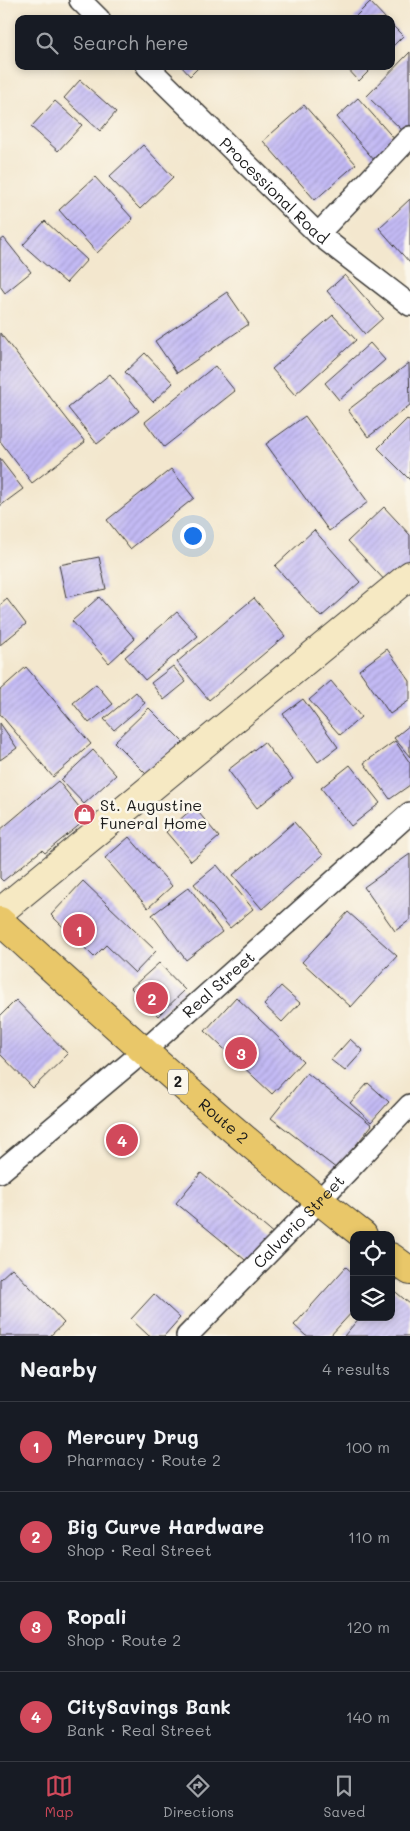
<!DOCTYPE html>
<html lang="en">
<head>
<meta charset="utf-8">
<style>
	body { margin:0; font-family:Mali,sans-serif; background:#20242c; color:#f1f3f6 }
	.controls { position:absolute; right:15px; bottom:15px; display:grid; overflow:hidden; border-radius:10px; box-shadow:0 2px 8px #0003 }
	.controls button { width:45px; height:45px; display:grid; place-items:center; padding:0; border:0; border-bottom:1px solid #363941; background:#171b24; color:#f1f3f6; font:25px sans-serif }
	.you { position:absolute; left:192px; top:535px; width:18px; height:18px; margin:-12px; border:4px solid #fff; border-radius:50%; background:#1a73e8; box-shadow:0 0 0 8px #1a73e833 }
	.badge { display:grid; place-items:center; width:32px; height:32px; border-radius:50%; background:#d1495b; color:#fff; font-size:16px; font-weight:700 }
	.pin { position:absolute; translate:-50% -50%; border:2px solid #fff; box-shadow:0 1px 5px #0006 }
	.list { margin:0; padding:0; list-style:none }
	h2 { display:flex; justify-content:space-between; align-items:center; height:65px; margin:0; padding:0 20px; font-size:21px }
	h2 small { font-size:16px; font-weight:400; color:#9ea1a6 }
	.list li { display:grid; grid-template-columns:32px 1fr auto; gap:15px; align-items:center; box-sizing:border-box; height:90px; padding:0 20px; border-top:1px solid #363941 }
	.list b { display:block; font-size:19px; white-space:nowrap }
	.list p { margin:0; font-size:16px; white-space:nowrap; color:#9ea1a6 }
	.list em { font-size:16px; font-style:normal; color:#9ea1a6 }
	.icon { flex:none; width:28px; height:28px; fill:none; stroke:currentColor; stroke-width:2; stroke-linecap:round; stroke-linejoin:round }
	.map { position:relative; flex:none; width:410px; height:1336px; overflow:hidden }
	.search { position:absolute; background:#171b24; box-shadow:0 2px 8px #0003; left:15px; right:15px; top:15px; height:55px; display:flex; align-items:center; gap:12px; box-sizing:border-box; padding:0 18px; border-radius:10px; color:#9ea1a6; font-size:19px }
	.sheet { height:425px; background:#171b24 }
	nav { display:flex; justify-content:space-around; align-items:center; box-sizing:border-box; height:70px; border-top:1px solid #363941; background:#171b24; font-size:14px; color:#9ea1a6 }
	nav a { display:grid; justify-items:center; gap:2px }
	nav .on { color:#d1495b }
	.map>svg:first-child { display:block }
	.building { fill:url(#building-hatch) }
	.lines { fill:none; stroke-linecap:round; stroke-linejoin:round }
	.minor-casing { stroke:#3c3a37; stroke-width:24 }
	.secondary-casing { stroke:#3c3a37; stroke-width:30 }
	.trunk-casing { stroke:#3c3a37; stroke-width:30 }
	.minor { stroke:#fff; stroke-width:21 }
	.secondary { stroke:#f6e9c3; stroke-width:28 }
	.trunk { stroke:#e9c769; stroke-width:28 }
	.labels { text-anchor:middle; stroke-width:5; stroke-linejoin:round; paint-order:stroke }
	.shield { fill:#fbf7ec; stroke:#5f5e5a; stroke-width:1 }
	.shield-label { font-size:15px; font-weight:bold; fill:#1c1c1c }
	.street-label { font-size:16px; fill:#1c1c1c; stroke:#fbf7ec }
	.poi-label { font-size:16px; fill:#1c1c1c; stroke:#fbf7ec; text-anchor:start }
</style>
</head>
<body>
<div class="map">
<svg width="410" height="1336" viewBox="0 0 410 1336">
	<defs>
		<pattern id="building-hatch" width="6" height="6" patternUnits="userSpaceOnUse" patternTransform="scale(1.25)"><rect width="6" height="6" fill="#c3baf4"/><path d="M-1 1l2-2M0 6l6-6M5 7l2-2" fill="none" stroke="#a79fd1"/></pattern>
	</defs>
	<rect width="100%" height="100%" fill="#fbf7ec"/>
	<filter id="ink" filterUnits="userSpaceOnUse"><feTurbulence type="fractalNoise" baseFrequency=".02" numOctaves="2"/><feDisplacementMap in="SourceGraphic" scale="10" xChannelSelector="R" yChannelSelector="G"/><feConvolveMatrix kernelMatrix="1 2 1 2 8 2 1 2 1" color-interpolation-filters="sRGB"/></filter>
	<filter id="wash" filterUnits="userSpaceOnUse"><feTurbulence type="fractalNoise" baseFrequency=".0096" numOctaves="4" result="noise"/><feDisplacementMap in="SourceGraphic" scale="20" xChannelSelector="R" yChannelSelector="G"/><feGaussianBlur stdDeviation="1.12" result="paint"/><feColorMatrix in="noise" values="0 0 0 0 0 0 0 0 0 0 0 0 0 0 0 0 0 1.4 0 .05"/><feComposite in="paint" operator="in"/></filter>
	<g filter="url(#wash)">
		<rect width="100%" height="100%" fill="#f3e7ce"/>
		<g id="blocks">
			<path class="building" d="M370,2L386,19H353Z
				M391,24L403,36L391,48Z
				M410,52V128L405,133L367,96Z
				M181,66H200L190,76Z
				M345,66H374L359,81Z
				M80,80L116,112L100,131L64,98Z
				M358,98L397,142L375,161L337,117Z
				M55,101L82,125L58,151L31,127Z
				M304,105L356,164L315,200L263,141Z
				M143,145L173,177L140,209L109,177Z
				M95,177L133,219L97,253L59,210Z
				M410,199V263L379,228Z
				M45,221L87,260L66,283L23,245Z
				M4,238L31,272L5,293L0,286V241Z
				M345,275L383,318L365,334L327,291Z
				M227,292L249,324L177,373L155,341Z
				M333,315L356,340L295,395L272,369Z
				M0,333L85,442L32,483L0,441Z
				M370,343L385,360L339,400L325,383Z
				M145,353L173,383L153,402L125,372Z
				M409,363L410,405L368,437L348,410Z
				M215,366L235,391L164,447L145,422Z
				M110,374L139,411L97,444L68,408Z
				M305,416L368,502L329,531L266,444Z
				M407,419L410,422V480L378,448Z
				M0,459L23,489L0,506Z
				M171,469L194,498L130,549L107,520Z
				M384,507L410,535V568L390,586L348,541Z
				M314,530L360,582L321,617L275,566Z
				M99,557L106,589L66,597L59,565Z
				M99,597L135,639L109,663L72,621Z
				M254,598L285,636L209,700L177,662Z
				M7,599L26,624L0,645V605Z
				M177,612L198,636L145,680L125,657Z
				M387,649L410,681V700L390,714L359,670Z
				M173,666L186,682L164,700L151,683Z
				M26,667L91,744L53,777L0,714V690Z
				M331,681L361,717L340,735L309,700Z
				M96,684L113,704L89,723L73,703Z
				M136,692L145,703L114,730L104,719Z
				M303,699L338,747L318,762L283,714Z
				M149,708L183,742L149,777L114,742Z
				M0,723L17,748L0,760Z
				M410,725V757L394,738Z
				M395,741L410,763V785L390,799L364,763Z
				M264,742L293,779L257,808L228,770Z
				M93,750L116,775L84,804L61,780Z
				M350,765L380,803L351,826L321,788Z
				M58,781L88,818L45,853L42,850L3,881L0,878V830Z
				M194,807L219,837L191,861L166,832Z
				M294,822L323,855L262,909L233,875Z
				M129,837L172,886L148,908L105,858Z
				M410,854V920L395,931L364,887Z
				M217,865L253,909L230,928L194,884Z
				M83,881L156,951L135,973L106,945L94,957L51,915Z
				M189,887L222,932L186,960L152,915Z
				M348,912L397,956L351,1007L302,962Z
				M159,963L185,990L158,1016L131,988Z
				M281,986L300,1003L282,1022L264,1005Z
				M236,997L303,1061L272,1094L205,1031Z
				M16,1000L68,1054L33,1088L0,1054V1016Z
				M350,1039L363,1051L345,1071L331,1060Z
				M307,1073L372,1125L337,1169L271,1118Z
				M368,1083L389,1102L371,1122L350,1103Z
				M201,1173L275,1235L250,1264L176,1203Z
				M346,1267L354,1274V1310L330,1336H306L294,1325Z
				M12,1268L64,1323L50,1336H0V1279Z
				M391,1288L410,1304V1336H344L360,1317H391Z
				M154,1294L180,1318L164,1336H149L131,1319Z"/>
		</g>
	</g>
	<g filter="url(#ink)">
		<use href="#blocks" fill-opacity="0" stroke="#3c3a37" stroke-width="1"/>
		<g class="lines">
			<defs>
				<g id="minor">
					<path d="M80,0L99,19"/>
					<path id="s1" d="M147,66L318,234L410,305"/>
					<path d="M318,234L410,137"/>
					<path id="s2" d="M0,1172L144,1051L410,813"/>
					<path id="s3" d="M187,1336L319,1201L410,1105"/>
				</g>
				<path id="secondary" d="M0,912L410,575"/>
				<g id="trunk">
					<path id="s4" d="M0,921C118,1028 236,1137 363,1235"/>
					<path d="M391,1257L410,1271"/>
				</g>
			</defs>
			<use href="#minor" class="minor-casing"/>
			<use href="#secondary" class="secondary-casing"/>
			<use href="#trunk" class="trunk-casing"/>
			<use href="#minor" class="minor"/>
			<use href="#secondary" class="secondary"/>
			<use href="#trunk" class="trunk"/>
		</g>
	</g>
	<defs>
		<symbol id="shop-disc" viewBox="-11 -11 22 22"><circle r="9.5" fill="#d1495b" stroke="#fbf7ec"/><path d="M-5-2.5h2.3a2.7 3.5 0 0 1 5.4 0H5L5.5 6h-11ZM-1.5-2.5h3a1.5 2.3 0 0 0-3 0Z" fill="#fff"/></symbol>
	</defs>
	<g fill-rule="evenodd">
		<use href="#shop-disc" x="72" y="802" width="25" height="25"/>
	</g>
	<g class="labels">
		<rect class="shield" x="168" y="1069.5" width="20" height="25" rx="4"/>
		<g class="shield-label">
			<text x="178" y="1087">2</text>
		</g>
		<g class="street-label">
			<text dy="6" stroke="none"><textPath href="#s1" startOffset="178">Processional Road</textPath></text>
			<text dy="6" stroke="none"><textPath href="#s2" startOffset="288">Real Street</textPath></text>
			<text dy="6" stroke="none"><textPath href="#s4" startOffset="300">Route 2</textPath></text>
			<text dy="6" stroke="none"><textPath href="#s3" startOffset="160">Calvario Street</textPath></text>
		</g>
		<g class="poi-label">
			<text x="100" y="811">St. Augustine<tspan x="100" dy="18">Funeral Home</tspan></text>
		</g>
	</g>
</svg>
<div class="controls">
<button><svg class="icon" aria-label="locate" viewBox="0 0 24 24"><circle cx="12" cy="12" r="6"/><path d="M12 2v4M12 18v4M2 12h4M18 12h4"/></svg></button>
<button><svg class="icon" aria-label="layers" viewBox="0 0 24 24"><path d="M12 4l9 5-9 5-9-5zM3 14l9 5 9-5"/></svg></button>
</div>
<div class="you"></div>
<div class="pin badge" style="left:79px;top:930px">1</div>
<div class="pin badge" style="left:152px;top:998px">2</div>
<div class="pin badge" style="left:241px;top:1053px">3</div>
<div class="pin badge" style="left:122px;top:1140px">4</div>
<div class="search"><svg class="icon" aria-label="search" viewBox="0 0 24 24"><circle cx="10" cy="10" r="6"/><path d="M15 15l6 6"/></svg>Search here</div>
</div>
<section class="sheet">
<h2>Nearby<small>4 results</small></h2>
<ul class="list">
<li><span class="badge">1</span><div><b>Mercury Drug</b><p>Pharmacy · Route 2</p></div><em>100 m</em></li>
<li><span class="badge">2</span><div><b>Big Curve Hardware</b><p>Shop · Real Street</p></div><em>110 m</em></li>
<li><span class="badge">3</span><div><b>Ropali</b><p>Shop · Route 2</p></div><em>120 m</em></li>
<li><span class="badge">4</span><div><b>CitySavings Bank</b><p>Bank · Real Street</p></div><em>140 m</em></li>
</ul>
</section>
<nav>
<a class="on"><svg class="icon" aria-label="map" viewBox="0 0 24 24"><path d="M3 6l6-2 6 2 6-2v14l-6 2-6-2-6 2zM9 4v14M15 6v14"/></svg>Map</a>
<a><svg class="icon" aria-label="directions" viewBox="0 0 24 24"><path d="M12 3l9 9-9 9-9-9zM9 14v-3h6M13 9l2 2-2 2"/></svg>Directions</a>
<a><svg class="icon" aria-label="saved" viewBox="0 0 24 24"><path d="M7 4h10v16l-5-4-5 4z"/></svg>Saved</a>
</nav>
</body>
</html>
